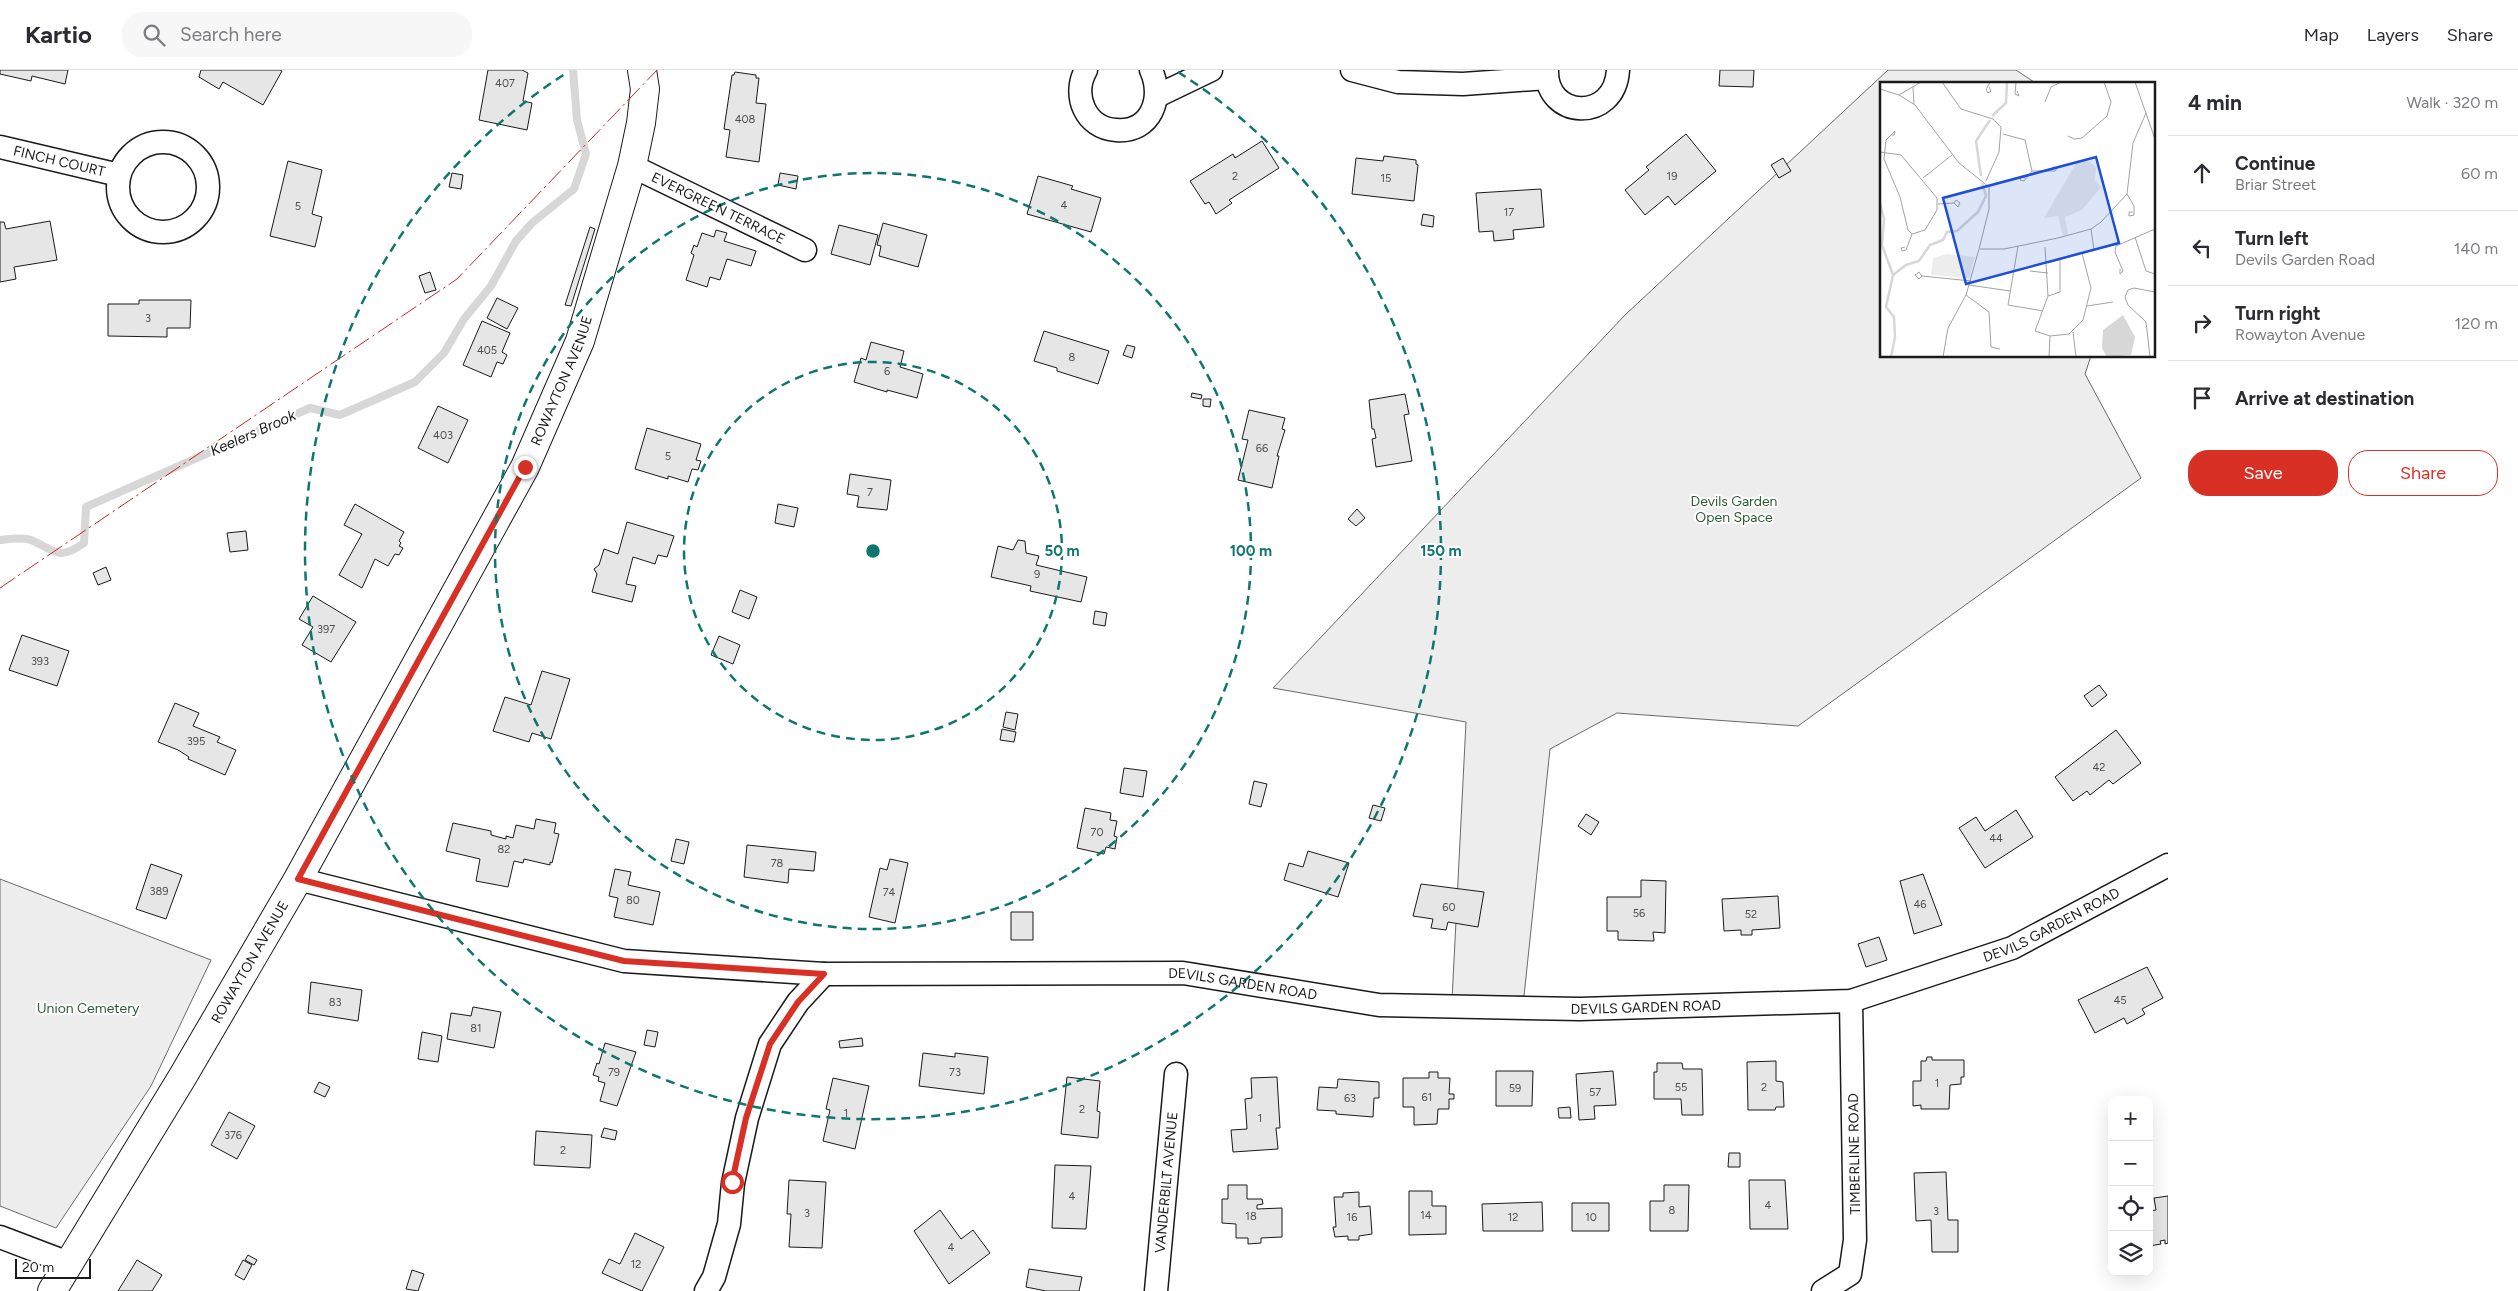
<!DOCTYPE html>
<html lang="en">
<head>
<meta charset="utf-8">
<style>
	body { margin:0; font-family:Figtree,sans-serif; background:#f7f7f7; color:#2b2b33 }
	.controls { position:absolute; right:15px; bottom:15px; display:grid; overflow:hidden; border-radius:10px; box-shadow:0 5px 20px #0002 }
	.controls button { width:45px; height:45px; display:grid; place-items:center; padding:0; border:0; border-bottom:1px solid #e1e1e2; background:#fff; color:#2b2b33; font:25px sans-serif }
	.scale { position:absolute; left:15px; bottom:12px; width:76px; box-sizing:border-box; padding-left:5px; border:2px solid #1a1a1a; border-top:0; font-size:14px; line-height:18px; white-space:nowrap; color:#1a1a1a; -webkit-text-stroke:4px #fff; paint-order:stroke }
	.stop { position:absolute; width:15px; height:15px; margin:-11px; border:4px solid #d93025; border-radius:50%; background:#fff }
	.stop.end { background:#d93025; border-color:#fff; box-shadow:0 1px 5px #0008 }
	.list { margin:0; padding:0; list-style:none }
	h2 { display:flex; justify-content:space-between; align-items:center; height:65px; margin:0; padding:0 20px; font-size:21px }
	h2 small { font-size:16px; font-weight:400; color:#7c7c81 }
	.list li { display:grid; grid-template-columns:32px 1fr auto; gap:15px; align-items:center; box-sizing:border-box; height:75px; padding:0 20px; border-top:1px solid #e1e1e2 }
	.list b { display:block; font-size:19px; white-space:nowrap }
	.list p { margin:0; font-size:16px; white-space:nowrap; color:#7c7c81 }
	.list em { font-size:16px; font-style:normal; color:#7c7c81 }
	.actions { display:flex; gap:10px; padding:15px 20px }
	.actions a { flex:1; padding:11px 0; border:1px solid #d93025; border-radius:20px; text-align:center; font-size:18px; color:#d93025 }
	.actions .main { background:#d93025; color:#fff }
	.icon { flex:none; width:28px; height:28px; fill:none; stroke:currentColor; stroke-width:2; stroke-linecap:round; stroke-linejoin:round }
	.map { position:relative; flex:none; width:2168px; height:1221px; overflow:hidden }
	header { display:flex; align-items:center; gap:30px; box-sizing:border-box; height:70px; padding:0 25px; background:#fff; border-bottom:1px solid #e1e1e2 }
	header strong { font-size:24px }
	nav { display:flex; gap:28px; margin-inline-start:auto; font-size:18px }
	.search { width:350px; height:45px; background:#f7f7f7; display:flex; align-items:center; gap:12px; box-sizing:border-box; padding:0 18px; border-radius:20px; color:#7c7c81; font-size:19px }
	main { display:flex }
	aside { flex:1; background:#fff }
	.map>svg:first-child { display:block }
	.built { fill:#ededed; stroke:#6a6a6a }
	.lines { fill:none; stroke-linecap:round; stroke-linejoin:round }
	.stream { stroke:#d7d7d7; stroke-width:8 }
	.building { fill:#e6e6e6; stroke:#1a1a1a }
	.minor-casing { stroke:#1a1a1a; stroke-width:25 }
	.tertiary-casing { stroke:#1a1a1a; stroke-width:30 }
	.minor { stroke:#fff; stroke-width:22 }
	.tertiary { stroke:#fff; stroke-width:28 }
	.power { stroke:#c62828; stroke-width:1; stroke-dasharray:18 4 2.5 4; stroke-linecap:butt }
	.route { stroke:#d93025; stroke-width:6 }
	.ring { fill:none; stroke:#0f766e; stroke-width:2.5; stroke-dasharray:9 6 }
	.labels { text-anchor:middle; stroke-width:4; stroke-linejoin:round; paint-order:stroke }
	.number-label { font-size:11px; fill:#4d4d4d }
	.street-label { font-size:14px; fill:#1a1a1a; stroke:#fff }
	.park-label { font-size:14px; fill:#2b5a34; stroke:#fff }
	.water-label { font-size:15px; font-style:italic; fill:#1a1a1a; stroke:#fff }
	.inset-river { fill:none; stroke:#d7d7d7; stroke-width:2.5 }
	.inset-road { fill:none; stroke:#a3a3a3; stroke-width:1 }
	.view { fill:#1d4ed8; fill-opacity:0.15; stroke:#1d4ed8; stroke-width:2.5 }
	.inset-edge { fill:none; stroke:#1a1a1a; stroke-width:2.5 }
	.centre { fill:#0f766e; stroke:#fff; stroke-width:2.5 }
	.ring-label { font-size:15px; text-anchor:middle; font-weight:bold; fill:#0f766e; stroke:#fff; stroke-width:4; stroke-linejoin:round; paint-order:stroke }
</style>
</head>
<body>
<header>
<strong>Kartio</strong>
<div class="search"><svg class="icon" aria-label="search" viewBox="0 0 24 24"><circle cx="10" cy="10" r="6"/><path d="M15 15l6 6"/></svg>Search here</div>
<nav><a>Map</a><a>Layers</a><a>Share</a></nav>
</header>
<main>
<div class="map">
<svg width="2168" height="1221" viewBox="0 0 2168 1221">
	<rect width="100%" height="100%" fill="#fff"/>
	<path class="built" d="M1888,0H2016L2037,14H1882V286H2091L2085,304L2141,408L1798,656L1617,643L1550,679L1524,926L1452,930L1466,652L1273,618L1625,245Z
		M0,809L211,890L151,1016L56,1158L0,1136Z"/>
	<g class="lines">
		<path class="stream" d="M0,470C9,469 23,467 31,470C55,480 57,492 84,473L86,437L310,338L340,345L415,312L444,283L464,249L491,216L516,171L532,153L574,119L586,84L577,50L573,0"/>
	</g>
	<path class="building" d="M0,0H68L65,14L32,6L31,11L0,4Z
		M201,0H280L282,1L263,35L223,12L219,19L199,7Z
		M488,0H522L528,3L523,31L532,33L527,60L479,50Z
		M1720,0H1754L1753,17L1719,16Z
		M735,2L756,5V8H759L756,33L766,34L759,92L726,87L730,60L724,59L732,5H734Z
		M1686,64L1716,101L1675,135L1668,126L1645,145L1625,120L1649,100L1646,97Z
		M1262,71L1279,98L1229,130L1232,133L1216,144L1209,132L1205,134L1190,111L1233,84L1235,88Z
		M1384,86L1416,90V94L1418,95L1414,131L1352,124L1356,88L1383,91Z
		M1783,88L1791,101L1779,108L1771,95Z
		M288,91L322,100L312,144L322,147L315,177L270,166Z
		M452,103L463,105L461,119L449,117Z
		M780,103L798,106L796,119L778,115Z
		M1038,106L1073,116L1071,119L1101,128L1091,162L1027,144Z
		M1541,119L1544,157L1513,160L1514,169L1494,171L1493,161L1479,162L1476,123Z
		M1423,144L1434,146L1433,157L1421,155Z
		M50,151L57,190L14,197L16,209L0,212V152H4L6,159Z
		M883,153L927,165L918,197L879,186L881,176L877,175Z
		M839,155L878,165L870,195L831,184Z
		M590,157L595,159L571,236L565,235Z
		M716,160L727,163L724,171L756,181L751,196L727,189L720,210L710,207L707,217L686,210L694,185L691,183L694,175L697,177L702,163L714,167Z
		M430,202L436,220L425,223L419,206Z
		M497,228L518,238L507,259L487,248Z
		M139,230H191L190,258H167V267L108,266V234H139Z
		M482,251L510,263L502,282L507,285L503,294L497,292L491,307L463,295Z
		M1044,261L1109,281L1098,314L1057,301V298L1034,291Z
		M871,272L904,281L900,297L923,304L917,328L887,320V322L854,312L861,288L866,290Z
		M1127,275L1135,277L1132,288L1123,285Z
		M1192,323L1202,325L1201,329L1191,327Z
		M1405,324L1409,344L1404,345L1412,391L1376,397L1372,369L1376,368L1374,359H1372L1369,330Z
		M1203,329H1211L1210,337L1203,336Z
		M438,336L468,350L448,393L418,378Z
		M1249,340L1285,348L1282,359L1285,360L1277,386H1279L1272,418L1238,410L1248,370L1242,369Z
		M647,358L701,374L696,390L701,391L698,400L692,399L688,412L668,406V409L635,399Z
		M850,404L891,410L887,440L857,437L859,426L847,424Z
		M355,434L404,462L399,471L401,473L399,476L403,478L399,485L395,484L388,496L375,489L362,518L339,505L362,464L344,455Z
		M778,434L798,438L794,457L775,453Z
		M1357,439L1365,448L1356,456L1348,449Z
		M627,452L674,466L667,487L658,485L655,494L633,487L626,514L636,516L632,532L592,522L597,504L594,499L599,495L604,479L618,484Z
		M246,461L248,480L230,482L227,463Z
		M1018,470L1025,471L1026,483L1039,486L1036,495L1087,507L1081,532L1030,521L1031,516L991,507L998,476L1013,480Z
		M106,497L111,510L98,515L93,503Z
		M740,520L757,527L749,549L732,542Z
		M313,526L356,552L331,592L302,575L313,557L299,549Z
		M1095,541L1107,543L1105,556L1093,554Z
		M22,565L69,581L57,616L9,600Z
		M719,566L740,575L733,594L711,585Z
		M542,601L570,609L551,669L532,663L529,672L493,661L505,627L531,635Z
		M2099,615L2107,625L2092,637L2084,626Z
		M175,633L199,643L193,656L220,667L217,672L236,680L225,705L188,689L189,687L178,680L158,672Z
		M1006,642L1018,644L1015,660L1003,657Z
		M1002,659L1016,662L1014,672L1000,670Z
		M2116,660L2141,693L2113,714L2109,710L2090,725L2087,721L2073,731L2055,707Z
		M1124,698L1147,701L1143,727L1120,723Z
		M1254,711L1267,714L1261,737L1249,734Z
		M1373,735L1385,738L1381,751L1369,748Z
		M1085,738L1111,743L1110,750L1117,751L1114,766L1117,767L1115,779L1106,777L1104,784L1077,778Z
		M2016,740L2033,767L1985,798L1959,758L1976,747L1985,761Z
		M1586,744L1599,752L1591,765L1578,756Z
		M536,749L556,753L554,763L559,764L552,793L550,792V795L524,789L523,793L514,791L508,817L476,811L480,789L446,781L453,753L491,761V765L506,769V766L513,768L516,755L534,759Z
		M676,769L689,772L684,794L671,791Z
		M747,775L816,782L814,801L789,799L788,813L744,807Z
		M1308,781L1349,793L1338,827L1284,810L1289,793L1303,797Z
		M890,789L908,793L895,853L869,847L880,798L887,800Z
		M151,794L182,805L166,849L136,839Z
		M615,799L631,802L628,815L660,822L653,855L614,847L618,828L609,826Z
		M1923,804L1942,855L1914,864L1900,811Z
		M1641,810L1666,811L1665,863L1653,862L1654,871L1618,870V861H1607V827H1641Z
		M1421,814L1484,822L1478,857L1448,852L1446,860L1431,858L1433,849L1413,846Z
		M1778,826L1780,858L1752,860V865H1741V860L1724,861L1722,829Z
		M1011,842H1033V870H1011Z
		M1879,867L1887,890L1866,897L1858,874Z
		M2147,897L2163,928L2142,939L2145,944L2127,954L2124,948L2095,963L2078,930Z
		M311,912L362,920L358,951L308,943Z
		M473,937L501,942L494,978L447,969L451,943L471,946Z
		M647,960L658,962L655,977L644,975Z
		M422,962L442,966L438,992L418,989Z
		M862,968L863,976L840,978L839,971Z
		M605,973L636,982L617,1036L600,1031L605,1013L598,1011L599,1007L593,1005L597,993L599,994Z
		M923,983L955,987V983L988,987L984,1024L919,1016Z
		M1927,987H1932V990H1964V1007H1961V1014L1950,1015L1949,1039H1921V1035L1913,1036V1011H1921V991H1926Z
		M1776,991V1011L1783,1012L1784,1037H1776L1775,1040H1748L1747,992Z
		M1657,993H1682L1683,999H1702L1703,1045H1682L1681,1029H1654V1002H1657Z
		M1496,1001H1533L1532,1036H1496Z
		M1613,1001L1616,1035L1594,1036L1595,1049L1579,1050L1576,1004Z
		M1429,1002H1438V1008H1450L1449,1024H1454V1029H1449V1039H1438L1437,1054L1414,1055V1037H1403V1008H1429Z
		M1067,1007L1100,1011L1097,1041L1100,1042L1098,1068L1061,1064Z
		M1277,1007L1280,1058H1276L1278,1079L1233,1082L1231,1060L1247,1059L1245,1029L1252,1028L1251,1008Z
		M833,1008L869,1016L855,1079L823,1071L830,1040L826,1039Z
		M1338,1009L1379,1012V1028H1374L1373,1047L1336,1044V1041L1317,1040L1319,1017L1337,1018Z
		M319,1012L330,1017L325,1027L314,1022Z
		M1570,1037L1571,1048H1559L1558,1038Z
		M229,1042L255,1056L237,1089L211,1075Z
		M604,1058L617,1061L615,1070L601,1067Z
		M536,1061L592,1065L590,1098L534,1095Z
		M1729,1083H1740V1097H1728Z
		M1055,1095L1091,1096L1086,1159L1052,1158Z
		M1946,1102L1948,1150H1958V1182H1932L1931,1150L1916,1151L1914,1103Z
		M789,1110L826,1112L822,1178L789,1177L791,1144H787Z
		M1749,1110H1785L1788,1159H1750Z
		M1228,1115H1247V1129H1262L1263,1134L1257,1135V1139L1282,1138V1167L1261,1168V1173L1248,1174V1168H1236V1154L1222,1153V1129H1228Z
		M1664,1115H1689L1688,1161H1650V1131H1664Z
		M1409,1121H1432V1136H1446V1164L1409,1165Z
		M1359,1122V1137L1370,1136L1372,1164L1359,1166V1170H1348V1166L1335,1167L1333,1157H1336L1334,1127H1343V1123Z
		M2168,1126V1173L2165,1174V1170L2160,1171L2161,1174L2149,1176V1141L2156,1140L2154,1128Z
		M1542,1132L1543,1161H1483L1482,1134Z
		M1572,1133H1609V1161H1572Z
		M940,1140L961,1169L973,1160L990,1183L949,1214L914,1161Z
		M635,1163L664,1177L642,1221L602,1203L609,1189L620,1194Z
		M248,1185L257,1190L254,1195L245,1190Z
		M137,1190L162,1205L152,1221H118Z
		M243,1190L252,1195L244,1210L235,1205Z
		M1029,1199L1082,1207L1079,1221H1046L1026,1217Z
		M412,1200L424,1204L418,1221L406,1219Z"/>
	<g class="lines">
		<defs>
			<g id="minor">
				<path d="M1086,0C1072,25 1085,58 1116,60C1151,63 1164,28 1151,0"/>
				<path d="M1352,0L1398,12L1463,14L1547,8"/>
				<path d="M1547,0C1545,49 1615,53 1618,0"/>
				<path d="M1157,26L1211,0"/>
				<circle cx="163" cy="117" r="45"/>
				<path id="s1" d="M0,77L119,105"/>
				<path id="s2" d="M632,96L805,180"/>
				<path id="s3" d="M298,809L624,891L824,904L1183,903L1379,935L1580,939L1851,931L2012,878L2168,795"/>
				<path d="M0,1167L71,1194"/>
				<path d="M706,1221L714,1207L729,1154L733,1113L747,1048L770,974L798,932L824,904"/>
				<path id="s4" d="M1156,1221L1176,1004"/>
				<path d="M1823,1221L1850,1204L1855,1170L1851,931"/>
			</g>
			<g id="tertiary">
				<path id="s5" d="M52,1221L183,1006L298,809L525,397L580,271L632,96L641,53L645,19L642,0"/>
			</g>
		</defs>
		<use href="#minor" class="minor-casing"/>
		<use href="#tertiary" class="tertiary-casing"/>
		<use href="#minor" class="minor"/>
		<use href="#tertiary" class="tertiary"/>
		<path class="power" d="M0,518L457,209L657,0"/>
	</g>
	<g class="lines">
		<path class="route" d="M525,397L298,809L624,891L824,904L798,932L770,974L746,1048L732,1112"/>
	</g>
	<g class="ring">
		<circle cx="873" cy="481" r="189"/>
		<circle cx="873" cy="481" r="378"/>
		<path d="M1178 2A568 568 0 1 1 568 2"/>
	</g>
	<g class="labels">
		<g class="number-label">
			<text x="505" y="17">407</text>
			<text x="745" y="53">408</text>
			<text x="1235" y="110">2</text>
			<text x="1672" y="110">19</text>
			<text x="1386" y="112">15</text>
			<text x="1064" y="139">4</text>
			<text x="298" y="140">5</text>
			<text x="1509" y="146">17</text>
			<text x="148" y="252">3</text>
			<text x="487" y="284">405</text>
			<text x="1072" y="291">8</text>
			<text x="887" y="305">6</text>
			<text x="443" y="369">403</text>
			<text x="1262" y="382">66</text>
			<text x="668" y="390">5</text>
			<text x="870" y="426">7</text>
			<text x="1037" y="508">9</text>
			<text x="326" y="563">397</text>
			<text x="40" y="595">393</text>
			<text x="196" y="675">395</text>
			<text x="2099" y="701">42</text>
			<text x="1097" y="766">70</text>
			<text x="1996" y="772">44</text>
			<text x="504" y="783">82</text>
			<text x="777" y="797">78</text>
			<text x="159" y="825">389</text>
			<text x="889" y="826">74</text>
			<text x="633" y="834">80</text>
			<text x="1920" y="838">46</text>
			<text x="1449" y="841">60</text>
			<text x="1639" y="847">56</text>
			<text x="1751" y="848">52</text>
			<text x="2120" y="934">45</text>
			<text x="335" y="936">83</text>
			<text x="476" y="962">81</text>
			<text x="614" y="1006">79</text>
			<text x="955" y="1006">73</text>
			<text x="1937" y="1017">1</text>
			<text x="1681" y="1021">55</text>
			<text x="1764" y="1021">2</text>
			<text x="1515" y="1022">59</text>
			<text x="1595" y="1026">57</text>
			<text x="1427" y="1031">61</text>
			<text x="1350" y="1032">63</text>
			<text x="1082" y="1043">2</text>
			<text x="846" y="1047">1</text>
			<text x="1260" y="1052">1</text>
			<text x="233" y="1069">376</text>
			<text x="563" y="1084">2</text>
			<text x="1072" y="1130">4</text>
			<text x="1768" y="1139">4</text>
			<text x="1672" y="1144">8</text>
			<text x="1936" y="1145">3</text>
			<text x="807" y="1147">3</text>
			<text x="1426" y="1149">14</text>
			<text x="1251" y="1150">18</text>
			<text x="1352" y="1151">16</text>
			<text x="1513" y="1151">12</text>
			<text x="1591" y="1151">10</text>
			<text x="951" y="1181">4</text>
			<text x="636" y="1198">12</text>
		</g>
		<g class="street-label">
			<text dy="5" stroke="none"><textPath href="#s1" startOffset="61">FINCH COURT</textPath></text>
			<text dy="5" stroke="none"><textPath href="#s2" startOffset="96">EVERGREEN TERRACE</textPath></text>
			<text dy="5" stroke="none"><textPath href="#s5" startOffset="1044">ROWAYTON AVENUE</textPath></text>
			<text dy="5" stroke="none"><textPath href="#s3" startOffset="1781">DEVILS GARDEN ROAD</textPath></text>
			<text dy="5" stroke="none"><textPath href="#s5" startOffset="384">ROWAYTON AVENUE</textPath></text>
			<text dy="5" stroke="none"><textPath href="#s3" startOffset="956">DEVILS GARDEN ROAD</textPath></text>
			<text dy="5" stroke="none"><textPath href="#s3" startOffset="1361">DEVILS GARDEN ROAD</textPath></text>
			<text transform="translate(1854 1084) rotate(-91)" y="5">TIMBERLINE ROAD</text>
			<text dy="5" stroke="none"><textPath href="#s4" startOffset="109">VANDERBILT AVENUE</textPath></text>
		</g>
		<g class="park-label">
			<text x="1734" y="436">Devils Garden<tspan x="1734" dy="16">Open Space</tspan></text>
			<text x="88" y="943">Union Cemetery</text>
		</g>
		<g class="water-label">
			<text transform="translate(253 363) rotate(-24)" y="5">Keelers Brook</text>
		</g>
	</g>
	<g transform="translate(1880 12)">
		<rect width="275" height="275" fill="#fff"/>
		<path d="M198,78L210,80L216,85L215,98L221,105L202,128L185,135L188,153L183,154L178,134L164,136ZM67,172L95,175L89,196L51,193L53,176Z" fill="#ededed"/>
		<path d="M243,233L255,255L251,273L227,275L222,266L223,248Z" fill="#d7d7d7"/>
		<path class="inset-river" d="M112,34L126,21L127,0M101,94L96,59L110,38M0,121L4,137L2,163L13,193M11,275L15,255L14,235L6,225L13,193L26,183L39,179L50,163L63,158L67,150L77,149L98,130L106,114L102,101"/>
		<path class="inset-road" d="M62,0L81,27L113,37L121,45L119,70L106,99M136,0L135,12L139,14L137,9M255,0L275,57M33,5L34,22M109,5L111,9L108,11L106,8L110,0M0,7L19,13L41,0M19,13L35,23L79,81L109,105V127L99,167L86,213L68,246L63,275M165,20L171,5L181,0M123,52L145,58L152,89H175L177,86L173,85L172,88M11,53H14L15,49L6,58L4,77L20,115L28,148L32,152M188,54L194,57L202,56L227,34L231,20L224,0M0,70L21,73L57,116V128L45,148L32,152M43,96L72,73M145,96L141,94L140,98L144,99L152,89M247,112L254,124V133L249,134V130H253M58,122L74,121L76,118L80,121L78,125L74,121M255,155L266,189L275,192M138,164L128,223L163,229M25,165L21,166L22,169L26,168L32,152M165,165L168,214L155,249L170,254L189,252L203,238L211,206L202,171M100,167H124L178,156L211,147L221,140L247,112L253,61L266,31M168,181L214,168L211,147M240,187V192L243,189L235,170L236,164L275,147M150,189L168,191M42,194L39,197L35,193L39,190L42,194L91,199M89,203L130,209M86,213L109,230L111,265L120,267M168,214L180,210V178M207,224L233,220M193,250L196,275M169,275L170,254M270,275L266,240L248,223L245,215L248,208L254,206L275,210"/>
		<path class="view" d="M216,75L239,161L86,202L63,116Z"/>
		<rect width="275" height="275" class="inset-edge"/>
	</g>
	<circle cx="873" cy="481" r="8" class="centre"/>
	<g class="ring-label">
		<text x="1062" y="486">50 m</text>
		<text x="1251" y="486">100 m</text>
		<text x="1441" y="486">150 m</text>
	</g>
</svg>
<div class="controls">
<button>+</button>
<button>−</button>
<button><svg class="icon" aria-label="locate" viewBox="0 0 24 24"><circle cx="12" cy="12" r="6"/><path d="M12 2v4M12 18v4M2 12h4M18 12h4"/></svg></button>
<button><svg class="icon" aria-label="layers" viewBox="0 0 24 24"><path d="M12 4l9 5-9 5-9-5zM3 14l9 5 9-5"/></svg></button>
</div>
<div class="scale">20 m</div>
<div class="stop" style="left:732px;top:1112px"></div>
<div class="stop end" style="left:525px;top:397px"></div>
</div>
<aside>
<h2>4 min<small>Walk · 320 m</small></h2>
<ul class="list">
<li><svg class="icon" aria-label="ahead" viewBox="0 0 24 24"><path d="M12 20V5M6 11l6-6 6 6"/></svg><div><b>Continue</b><p>Briar Street</p></div><em>60 m</em></li>
<li><svg class="icon" aria-label="left" viewBox="0 0 24 24"><path d="M17 20v-9H6M10 6l-5 5 5 5"/></svg><div><b>Turn left</b><p>Devils Garden Road</p></div><em>140 m</em></li>
<li><svg class="icon" aria-label="right" viewBox="0 0 24 24"><path d="M7 20v-9h11M14 6l5 5-5 5"/></svg><div><b>Turn right</b><p>Rowayton Avenue</p></div><em>120 m</em></li>
<li><svg class="icon" aria-label="arrive" viewBox="0 0 24 24"><path d="M6 21V4h12l-3 4 3 4H6"/></svg><div><b>Arrive at destination</b></div></li>
</ul>
<div class="actions"><a class="main">Save</a><a>Share</a></div>
</aside>
</main>
</body>
</html>
